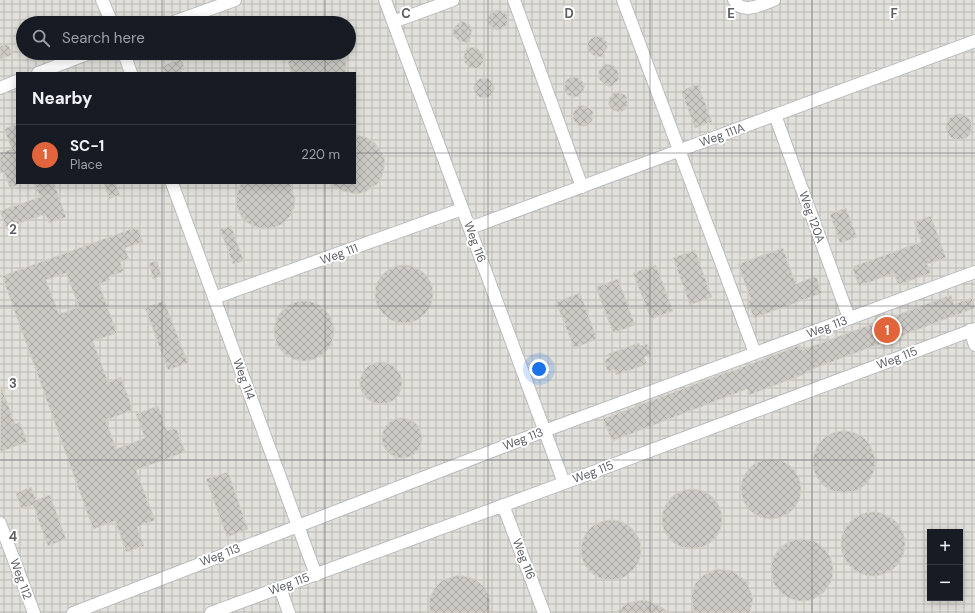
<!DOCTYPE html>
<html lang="en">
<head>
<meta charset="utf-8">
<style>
	body { margin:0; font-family:"DM Sans",sans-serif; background:#242831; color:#f1f3f6 }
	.controls { position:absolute; right:12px; bottom:12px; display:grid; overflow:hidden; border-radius:0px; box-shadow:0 2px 10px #0003 }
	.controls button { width:36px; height:36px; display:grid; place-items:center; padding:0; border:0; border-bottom:1px solid #363941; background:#171b24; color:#f1f3f6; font:20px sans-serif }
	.you { position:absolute; left:539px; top:369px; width:14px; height:14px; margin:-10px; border:3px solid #fff; border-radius:50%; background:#1a73e8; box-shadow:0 0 0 6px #1a73e833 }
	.badge { display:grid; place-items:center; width:26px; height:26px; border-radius:50%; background:#e1643b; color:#fff; font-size:13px; font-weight:700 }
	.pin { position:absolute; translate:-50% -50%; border:2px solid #fff; box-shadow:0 1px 4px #0006 }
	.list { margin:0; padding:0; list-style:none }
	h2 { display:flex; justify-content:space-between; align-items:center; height:52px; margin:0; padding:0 16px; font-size:17px }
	h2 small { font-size:13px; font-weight:400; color:#9ea1a6 }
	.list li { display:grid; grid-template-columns:26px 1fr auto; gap:12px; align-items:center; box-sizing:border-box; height:60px; padding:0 16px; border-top:1px solid #363941 }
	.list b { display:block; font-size:15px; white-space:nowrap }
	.list p { margin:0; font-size:13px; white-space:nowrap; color:#9ea1a6 }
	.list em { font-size:13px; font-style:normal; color:#9ea1a6 }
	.icon { flex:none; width:22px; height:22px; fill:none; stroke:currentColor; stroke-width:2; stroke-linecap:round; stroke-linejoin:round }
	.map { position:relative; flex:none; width:975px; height:613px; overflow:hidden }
	.search { position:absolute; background:#171b24; box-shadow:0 2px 10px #0003; left:16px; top:16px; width:340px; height:44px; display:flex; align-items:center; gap:10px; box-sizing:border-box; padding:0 14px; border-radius:22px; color:#9ea1a6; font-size:15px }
	.panel { position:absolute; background:#171b24; box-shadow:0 2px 10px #0003; left:16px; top:72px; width:340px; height:112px; border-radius:0px }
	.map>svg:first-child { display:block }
	.industrial { fill:url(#industrial-grid); fill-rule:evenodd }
	.building { fill:url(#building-cross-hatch); stroke:#d4d2c5; fill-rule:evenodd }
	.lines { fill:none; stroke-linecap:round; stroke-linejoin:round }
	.minor-casing { stroke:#bbbcc1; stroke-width:14 }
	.minor { stroke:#fff; stroke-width:12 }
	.grid { fill:none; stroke:#5e6066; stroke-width:1; stroke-opacity:0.55 }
	.labels { text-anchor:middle; stroke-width:4; stroke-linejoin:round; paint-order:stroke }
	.street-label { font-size:12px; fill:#5e6066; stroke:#fff }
	.grid-label { font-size:13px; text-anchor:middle; font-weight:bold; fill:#5e6066; stroke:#fff; stroke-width:4; stroke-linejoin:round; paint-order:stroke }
</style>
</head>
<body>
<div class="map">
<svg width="975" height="613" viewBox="0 0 975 613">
	<defs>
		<pattern id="industrial-grid" width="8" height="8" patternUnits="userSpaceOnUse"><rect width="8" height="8" fill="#e1e0da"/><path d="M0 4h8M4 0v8" fill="none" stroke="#bab9b5"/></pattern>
		<pattern id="building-cross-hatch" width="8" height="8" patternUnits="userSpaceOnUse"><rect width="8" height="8" fill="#cbc9c4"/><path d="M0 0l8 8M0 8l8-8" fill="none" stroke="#a8a7a3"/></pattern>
	</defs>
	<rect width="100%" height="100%" fill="#efefe6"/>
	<path class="industrial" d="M0,0H975V613H0ZM23,23H349V53H23ZM17,73H355V183H17ZM930,532H960V598H930Z"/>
	<path class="building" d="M488 20a10 10 0 1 1 20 0a10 10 0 1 1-20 0Z
		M462,21L469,24L472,30L469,43L459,41L452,33L454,27Z
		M595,36H601L607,42V48L602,57L593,55L587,49L588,41Z
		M8,44L12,55L0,59V46Z
		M467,47L477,48L482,53L484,60L478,69L470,68L465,63L464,56Z
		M289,53H346V67L345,73H291L288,61Z
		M181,59L185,69L181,70L182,73H165L162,66Z
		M604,64L613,65L618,71L619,79L612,87L605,85L599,79V71Z
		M564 87a10 10 0 1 1 20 0a10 10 0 1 1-20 0Z
		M474 88a10 10 0 1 1 20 0a10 10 0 1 1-20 0Z
		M698,84L712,122L695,128L681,91Z
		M615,91L625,95L628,101L626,109L620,112L612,110L609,105V99Z
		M579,105L588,107L593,112L592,121L586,126H578L573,119V113Z
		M946 127a13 13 0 1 1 26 0a13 13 0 1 1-26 0Z
		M17,124V185L10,188L4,172L0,173V153L12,149L4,129Z
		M355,135L368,138L375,143L383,155L385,163L382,177L377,184L365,192L356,194L343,191L329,183H355Z
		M34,183H54L66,217L49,223L45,214L6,228L0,211L40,197Z
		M104,183H115L120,195L109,199Z
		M241,183H290L295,199L294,208L290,216L284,223L271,229H262L249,224L242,218L236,205V196Z
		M846,208L857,237L840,243L830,214Z
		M931,216L946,258L927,264L931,273L898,285L894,273L859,286L852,267L921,242L914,222Z
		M231,226L244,261L233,264L220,229Z
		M137,227L143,242L125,248L129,259L120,262L124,271L109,277L110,280L99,284L117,333L93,341L108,382L121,377L133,410L106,420L116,449L145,438L136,414L158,406L167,431L176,427L185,452L136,470L155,520L137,527L144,546L126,552L115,521L93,529L2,276ZM66,273L79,307L59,314L46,280Z
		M783,248L796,284L816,276L822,293L754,318L747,301L751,300L738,264Z
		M695,250L712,297L690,305L673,258Z
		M157,261L161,276L153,279L149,263Z
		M375 294a29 29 0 1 1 58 0a29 29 0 1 1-58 0Z
		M656,265L673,311L651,319L633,273Z
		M618,279L635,325L613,333L596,287Z
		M580,293L597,339L574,348L556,302Z
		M951,295L954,304L972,298L975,308L810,370V372L749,395L747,389L612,441L603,419L730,371V372L800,345L802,350Z
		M164,301L188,363L168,370L145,308Z
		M274 331a30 30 0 1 1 60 0a30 30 0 1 1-60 0Z
		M639,343L640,346L647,344L651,355L644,357L647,364L616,375L614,369L608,372L604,360L609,358L608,354Z
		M360 383a21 21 0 1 1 42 0a21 21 0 1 1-42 0Z
		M1,386L15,424L20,422L27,442L0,452Z
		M382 438a20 20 0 1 1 40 0a20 20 0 1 1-40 0Z
		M813 462a31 31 0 1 1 62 0a31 31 0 1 1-62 0Z
		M741 489a30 30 0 1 1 60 0a30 30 0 1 1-60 0Z
		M228,472L248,529L227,537L206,479Z
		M31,487L36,500L50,495L66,539L48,546L33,505L21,509L16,493Z
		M662 519a30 30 0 1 1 60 0a30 30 0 1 1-60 0Z
		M841 544a32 32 0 1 1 64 0a32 32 0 1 1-64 0Z
		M581 550a30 30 0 1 1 60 0a30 30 0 1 1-60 0Z
		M771 570a31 31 0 1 1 62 0a31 31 0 1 1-62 0Z
		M716,569L733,571L747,582L753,598L750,613H694L691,597L695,584L704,575Z
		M459,575L475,579L485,588L490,600L489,613H430L429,600L434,589L443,580Z
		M644,600L657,604L670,613H615L627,603Z"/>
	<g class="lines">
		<defs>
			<path id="minor" d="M102,0L112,23
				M385,0L564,483
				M514,0L582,187
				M623,0L755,353
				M734,0C742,15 761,5 774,0
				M393,22L453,0
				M171,23L235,0
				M124,53L131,73
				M38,73L90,53
				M0,88L17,81
				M775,115L849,318
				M172,183L316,575
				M470,228L975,41
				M214,298L462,209
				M970,330L975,345
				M503,505L544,613
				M0,523L34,613
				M280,588L289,613
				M73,613L544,431L975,272
				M211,613L564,483L975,329"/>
		</defs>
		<use href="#minor" class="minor-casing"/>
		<use href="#minor" class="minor"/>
	</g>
	<path class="grid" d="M162,0V23M325,0V23M488,0V613M650,0V613M812,0V613M162,53V73M325,53V73M0,153H17M355,153H975M162,183V613M325,183V613M0,306H975M0,460H975"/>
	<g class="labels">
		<g class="street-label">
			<text transform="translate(722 135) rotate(-20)" y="4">Weg 111A</text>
			<text transform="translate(812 217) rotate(70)" y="4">Weg 120A</text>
			<text transform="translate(475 242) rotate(70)" y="4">Weg 116</text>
			<text transform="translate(339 254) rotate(-20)" y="4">Weg 111</text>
			<text transform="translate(827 327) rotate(-20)" y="4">Weg 113</text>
			<text transform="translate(897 358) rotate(-21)" y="4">Weg 115</text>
			<text transform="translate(244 379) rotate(70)" y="4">Weg 114</text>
			<text transform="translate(523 439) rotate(-21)" y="4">Weg 113</text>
			<text transform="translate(593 472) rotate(-21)" y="4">Weg 115</text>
			<text transform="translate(220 555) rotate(-21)" y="4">Weg 113</text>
			<text transform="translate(524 559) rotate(69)" y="4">Weg 116</text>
			<text transform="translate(21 579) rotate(70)" y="4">Weg 112</text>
			<text transform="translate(289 584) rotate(-20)" y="4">Weg 115</text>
		</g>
	</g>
	<g class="grid-label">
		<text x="406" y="18">C</text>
		<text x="569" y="18">D</text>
		<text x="731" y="18">E</text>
		<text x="894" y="18">F</text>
		<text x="13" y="234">2</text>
		<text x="13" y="388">3</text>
		<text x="13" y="541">4</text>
	</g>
</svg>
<div class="controls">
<button>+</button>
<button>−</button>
</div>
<div class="you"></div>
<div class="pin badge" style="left:887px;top:330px">1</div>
<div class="search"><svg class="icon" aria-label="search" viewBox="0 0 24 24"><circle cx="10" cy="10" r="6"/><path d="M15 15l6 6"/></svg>Search here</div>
<section class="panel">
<h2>Nearby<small></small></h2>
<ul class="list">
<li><span class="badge">1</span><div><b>SC-1</b><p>Place</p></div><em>220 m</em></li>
</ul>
</section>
</div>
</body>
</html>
